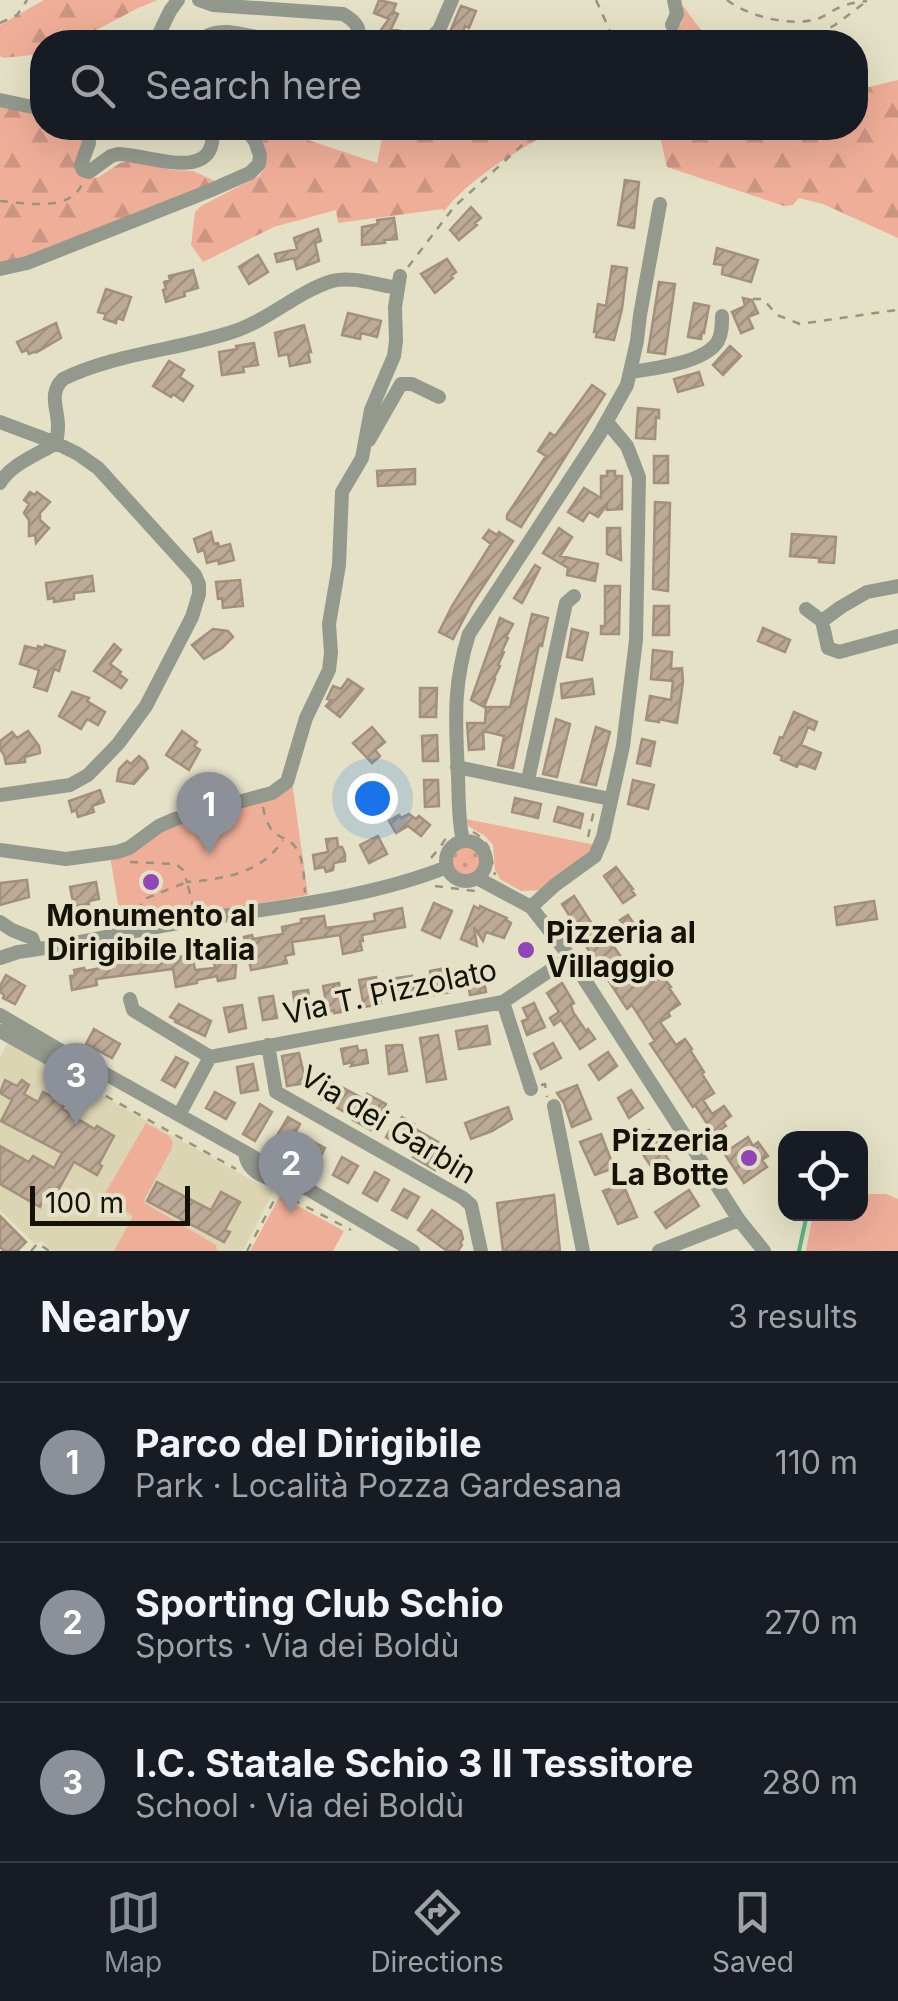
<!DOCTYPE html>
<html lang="en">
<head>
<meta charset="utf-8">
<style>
	body { margin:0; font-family:Inter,sans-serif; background:#242831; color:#f1f3f6 }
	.controls { position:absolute; right:30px; bottom:30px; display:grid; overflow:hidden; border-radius:20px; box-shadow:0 10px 40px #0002 }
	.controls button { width:90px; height:90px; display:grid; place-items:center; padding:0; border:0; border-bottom:2px solid #363941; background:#171b24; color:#f1f3f6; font:50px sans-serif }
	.scale { position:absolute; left:30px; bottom:25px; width:160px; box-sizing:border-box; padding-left:10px; border:5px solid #141209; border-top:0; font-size:28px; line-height:35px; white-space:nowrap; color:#141209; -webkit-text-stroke:8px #e5e1c6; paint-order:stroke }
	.you { position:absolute; left:372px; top:798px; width:35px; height:35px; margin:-25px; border:8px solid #fff; border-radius:50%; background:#1a73e8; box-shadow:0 0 0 15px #1a73e833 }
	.badge { display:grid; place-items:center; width:65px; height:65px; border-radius:50%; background:#8c9099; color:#fff; font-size:32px; font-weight:700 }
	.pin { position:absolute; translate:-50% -82px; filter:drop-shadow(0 2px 5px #0008) }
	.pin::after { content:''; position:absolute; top:52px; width:35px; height:30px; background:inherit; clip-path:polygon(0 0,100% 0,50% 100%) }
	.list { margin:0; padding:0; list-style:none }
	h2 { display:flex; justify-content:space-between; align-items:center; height:130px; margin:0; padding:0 40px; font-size:42px }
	h2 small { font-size:32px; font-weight:400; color:#9ea1a6 }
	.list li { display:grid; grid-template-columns:65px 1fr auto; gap:30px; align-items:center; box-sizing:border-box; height:160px; padding:0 40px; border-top:2px solid #363941 }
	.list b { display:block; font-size:38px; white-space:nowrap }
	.list p { margin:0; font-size:32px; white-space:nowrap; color:#9ea1a6 }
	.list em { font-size:32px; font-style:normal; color:#9ea1a6 }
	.icon { flex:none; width:55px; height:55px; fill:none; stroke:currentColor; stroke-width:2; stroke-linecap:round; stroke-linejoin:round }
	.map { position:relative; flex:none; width:898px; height:1251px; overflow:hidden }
	.search { position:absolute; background:#171b24; box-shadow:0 10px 40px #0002; left:30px; right:30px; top:30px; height:110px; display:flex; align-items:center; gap:25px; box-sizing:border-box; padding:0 35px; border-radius:40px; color:#9ea1a6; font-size:38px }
	.sheet { height:610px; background:#171b24 }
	nav { display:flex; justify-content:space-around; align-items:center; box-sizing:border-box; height:140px; border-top:2px solid #363941; background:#171b24; font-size:28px; color:#9ea1a6 }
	nav a { display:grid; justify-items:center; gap:5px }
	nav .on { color:#8c9099 }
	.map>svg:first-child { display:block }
	.built { fill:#dcd5b3 }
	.forest { fill:url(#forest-firs) }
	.park { fill:#efae98 }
	.garden { fill:url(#garden-dots) }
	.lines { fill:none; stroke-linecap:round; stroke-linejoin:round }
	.stream { stroke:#5db384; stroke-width:4 }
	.building { fill:url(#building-hatch); stroke:#a3907c; stroke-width:2.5 }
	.path { stroke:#979480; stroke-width:2.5; stroke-dasharray:8 8; stroke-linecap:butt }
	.minor { stroke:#94998e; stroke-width:14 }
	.poi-dot { fill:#9046b8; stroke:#e5e1c6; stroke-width:4 }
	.labels { text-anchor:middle; stroke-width:8; stroke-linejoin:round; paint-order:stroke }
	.poi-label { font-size:30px; font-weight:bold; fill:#141209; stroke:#e5e1c6 }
	.street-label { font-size:30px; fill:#141209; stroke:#e5e1c6 }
</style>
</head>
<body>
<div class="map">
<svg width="898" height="1251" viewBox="0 0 898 1251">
	<defs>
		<pattern id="forest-firs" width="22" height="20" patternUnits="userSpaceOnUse" patternTransform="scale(2.5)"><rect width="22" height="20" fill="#efae98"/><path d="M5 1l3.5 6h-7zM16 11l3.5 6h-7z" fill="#cc9582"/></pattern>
		<pattern id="garden-dots" width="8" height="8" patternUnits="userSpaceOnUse" patternTransform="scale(2.5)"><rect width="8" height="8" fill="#efae98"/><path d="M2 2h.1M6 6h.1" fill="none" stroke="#cc9582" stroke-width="1.8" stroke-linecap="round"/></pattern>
		<pattern id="building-hatch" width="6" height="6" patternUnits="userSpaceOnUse" patternTransform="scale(2.5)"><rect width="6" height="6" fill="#bdaa96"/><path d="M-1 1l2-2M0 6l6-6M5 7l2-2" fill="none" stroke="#a29180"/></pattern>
	</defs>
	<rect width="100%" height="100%" fill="#e5e1c6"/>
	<path class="built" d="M8,1043L273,1192L243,1251H52L41,1241L35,1244L0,1210V1057Z"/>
	<path class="forest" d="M44,0H158L138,8L74,42H42V54L3,58L0,56V25Z
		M683,6L710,42H666L682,23Z
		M898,80V238L823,204L799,198L793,205L784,206L667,167L658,128H856V90Z
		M0,104L42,115V128H83L87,171L93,178L99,177L120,163L129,161L172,170L193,171L217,182L0,267Z
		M247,128H285L293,135L377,163L384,128H496L503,133L536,132L557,128C517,152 474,174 444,211L443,209L338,223L336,210L274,227L203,262L191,245L195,212L201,206L259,176L265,168L266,154Z"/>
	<path class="park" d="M292,782L308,895L122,927L110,856L160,828Z
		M466,819L596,845L594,851L542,890L521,891L500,879L495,870L493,845L485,836L468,826Z
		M146,1123L169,1136L173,1142L171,1150L143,1202L216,1245L217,1251H114L133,1216L103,1197Z
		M861,1194H886L898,1199V1251H806L813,1214H860Z
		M280,1196L344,1231L333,1251H250Z"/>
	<path class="garden" d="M452 861a14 14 0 1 1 28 0a14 14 0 1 1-28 0Z"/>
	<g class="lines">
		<path class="stream" d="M799,1251L807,1214"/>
	</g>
	<path class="building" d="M379,0L396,4L392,15L394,12L398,14L391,29L416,34L415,42L407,40V42H400L389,32L382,42H372L389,19L374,13Z
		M461,6L476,11L469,28L465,26L460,42H442L449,34Z
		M625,180L639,182L634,228L618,225Z
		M471,207L481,218L475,223L477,225L459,240L450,230Z
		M394,218L397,239L384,240L385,243L362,245V227L378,224L377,220Z
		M318,229L321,241L315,243L319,261L297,269L294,258L277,262L275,254L297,249L294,238Z
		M717,248L758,260L751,282L722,274L723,265L714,264Z
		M258,255L268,272L249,284L239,267Z
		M447,259L456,272L451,276L453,278L435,293L421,274Z
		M612,266L627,268L622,309L614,340L596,337L597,332H594L598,304L606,306Z
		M193,270L198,288L184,292L185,296L166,302L163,290L166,289L164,282L170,280L169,276Z
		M659,282L675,284L665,354L648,352Z
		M106,289L131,297L123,320L117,318L116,323L104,319L106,314L98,312Z
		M743,298L752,300L758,313L748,317L753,328L741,333L732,312L745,306Z
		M694,303L709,306L704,333L702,332L701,339L688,337Z
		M348,313L381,321L377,337L361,333L360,339L342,335Z
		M56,323L61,338L37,352V351L29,354L27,350L22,352L17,342Z
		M304,325L311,352H308L310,362L290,366L288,354L279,356L275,333Z
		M254,343L258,365L243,367L244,372L222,375L219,352L237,349L236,346Z
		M730,346L741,356L723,375L713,365Z
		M169,361L184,370L180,377L193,386L183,401L173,394L171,397L153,386Z
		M699,372L703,385L678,392L674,379Z
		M592,385L605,394L521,527L507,519V515L546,456L538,451L550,433L555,436Z
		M638,408L659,410V418L656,417L655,439L636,438Z
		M654,456H668V483H654Z
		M415,469V484L378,486L377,471Z
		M607,471H615V476H622V509L607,510V505L598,517L589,512L583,521L568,512L584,488L601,498V476H607Z
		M30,492L35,495L37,492L50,502L40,513V520L49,528L36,543L35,535L29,536V520L24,513L29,504L24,500Z
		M655,502L670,503L668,591L653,589Z
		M559,528L572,537L560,556L598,564L595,581L567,575L568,568L543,553Z
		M607,528H620L621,560L607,554Z
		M489,530L497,535L499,532L513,541L472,603L453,639L439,632L452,606L491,544L483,538Z
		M211,532L214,544L218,543L219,547L230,544L234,560L219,564L218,560L207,563L204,550L198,552L194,539Z
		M792,534L836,537L834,563L819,562V558L790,556Z
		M535,565L540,568L522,603L514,598Z
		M92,576L94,591L74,593V599L54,602V598L48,599L46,583Z
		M240,580L243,606L223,608L222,598L218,599L216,582Z
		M605,586H620L619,634H601V626H605Z
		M654,606H669V635H653Z
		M532,614L548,618L542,646L539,645L513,768L498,765L504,736L483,731L484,749L469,750L467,723H485L486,707H510Z
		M500,618L513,624L506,637L508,638L502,651L504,652L498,665L500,666L494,678L495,679L484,707L471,700Z
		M763,628L790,640L785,652L758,641Z
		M213,629L228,631L233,637L222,648L204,659L192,645Z
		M572,629L588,633L582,660L567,657Z
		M114,644L121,650L110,664L121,672L119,674L127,680L121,688L94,671Z
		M45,645L65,651L59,671L54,669L47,691L34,687L39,670L20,664L25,646L37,649L38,646L44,648Z
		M653,650L672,652L671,669L682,668L683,682L677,723L659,719V722L646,720L650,696L671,700L673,681L651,679Z
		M348,679L363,689L340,717L326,706L331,700L327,699L333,686L341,689Z
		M592,679L594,694L562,698L561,684Z
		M420,688H437L436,717H420Z
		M72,692L89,698L87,701L105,712L98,725L87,719L81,729L59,716Z
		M794,712L817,722L814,730L808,727L801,745L821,753L815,769L799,763L797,767L781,760L782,756L774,753L780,737L783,738Z
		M556,719L570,724L557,777L543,774Z
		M372,727L385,742L375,750L380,756L372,763L353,743Z
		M596,727L610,732L596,785L581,782Z
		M28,731L39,746L40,753L25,757V762L6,764L4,755L0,749V741L12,732L17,738Z
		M182,731L197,742L194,746L200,750L189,770L166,755Z
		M437,735L438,761H423L422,736Z
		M642,739L655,742L650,766L637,763Z
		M139,756L145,761L148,768L134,784L117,781L119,769L127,761L131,764Z
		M424,780H438L439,806L425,807Z
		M633,780L654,785L648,809L628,804Z
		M100,790L104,802L92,806L94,812L78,817L76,810L72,812L69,801Z
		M515,798L541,804L538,818L512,812Z
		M558,807L583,814L580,828L554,821Z
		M409,814L416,819L419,816L430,825L421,836L408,826L396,833L389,821L399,815L401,818Z
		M378,836L387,854L369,863L360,845Z
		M337,838L338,847H342L345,854V861L334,863L333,870L326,872L324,867L315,869L313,855L328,852L326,839Z
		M616,867L633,889L631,890L635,895L623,903L604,876Z
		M27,880L29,897L0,905V883Z
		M96,882L99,899L89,901V904L74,906L70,887Z
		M574,896L601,938L623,924L620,920L628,915L636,927L612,944L641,986L660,973L671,987L669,988L680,1004L668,1012L670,1016L660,1022L676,1045L685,1039L692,1049L690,1050L704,1072L702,1074L714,1093L703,1100L712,1114L724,1106L731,1116L723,1122L726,1126L712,1135L706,1126L708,1125L695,1105L693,1107L650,1044L655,1041L632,1005L627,1009L587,948L589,946L562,904Z
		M874,901L877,919L837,925L835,907Z
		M434,903L452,911L440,938L422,930Z
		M474,906L479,909L480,906L507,918L506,920L511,923L504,938L486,932L483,941L474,927L477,946L461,939Z
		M402,908L405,927L362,935L363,941H360L362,950L343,954L340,935L292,942L294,954L285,956L287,963L251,970L248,955L232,959L233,965H236L235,978L218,981L217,976L197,980V983L176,987L173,969L96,979L97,985L72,990L70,976L75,975L74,970L84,968L85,971L106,967L105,959L153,950L156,962L192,954L195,970L215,968L212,950L246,944L244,937L252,935L253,939L283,934L282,927L301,923V919L324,916L326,928L375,921L374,914Z
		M446,968L451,992L434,995L430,971Z
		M482,971L486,992L470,995L466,974Z
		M6,975L25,986L15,1004L3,998L4,995L0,992V986Z
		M412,976L415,998L399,1000L396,978Z
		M376,977L381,1004L364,1007L359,980Z
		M339,983L343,1012L334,1013V1010L328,1012L323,986Z
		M562,983L574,1003L571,1005L573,1012L586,1031L588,1029L595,1039L580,1049L561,1020L554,1025L550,1018L559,1012L547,993Z
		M308,990L311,1012L296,1014L293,992Z
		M273,996L277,1018L263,1020L259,998Z
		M534,1003L545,1027L527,1035L522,1021L528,1019L523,1008Z
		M179,1004L211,1021L205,1036L175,1022L176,1020L170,1017Z
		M242,1005L246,1028L229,1032L224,1008Z
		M487,1026L490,1044L459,1049L456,1031Z
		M94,1029L120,1044L112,1058L86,1044Z
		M438,1035L446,1079L427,1082L420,1038Z
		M553,1043L561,1058L541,1069L534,1054Z
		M397,1045H402L407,1071L389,1074L386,1046Z
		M357,1046L358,1051L366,1050L368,1063L351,1066L353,1062L344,1064L341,1049Z
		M608,1052L617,1066L599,1080L589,1065Z
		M299,1053L306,1083L287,1086L282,1056Z
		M176,1057L188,1063L175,1087L162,1080Z
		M253,1064L258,1090L241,1093L237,1067Z
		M327,1079L364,1099L367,1094L386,1104L371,1130L353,1120L354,1117L317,1097Z
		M5,1080L17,1086L22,1080L29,1085L24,1094L38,1102L43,1092L65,1103L62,1109L77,1117L76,1118L95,1129L97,1126L114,1136L99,1164L102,1166L97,1175L74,1162L57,1192L50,1188L40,1207L0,1184V1146L29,1162L33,1156L54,1168L62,1153L1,1121L12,1100L0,1093Z
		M577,1085L591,1119L572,1127L564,1103L557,1093Z
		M631,1090L643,1108L629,1118L618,1098Z
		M215,1092L235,1103L226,1119L206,1108Z
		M260,1104L272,1112L255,1141L243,1134Z
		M508,1107L512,1119L492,1131L471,1139L465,1123Z
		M288,1117L300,1124L284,1153L271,1146Z
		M402,1117L414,1124L412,1127L438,1142L434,1148L438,1150L436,1154L442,1158L435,1170L413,1157L419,1146L403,1138L399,1145L386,1137L392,1127L395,1129Z
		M649,1130L670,1162L655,1172L633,1140Z
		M601,1134L614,1168L595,1175L580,1142Z
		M748,1137L753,1146L758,1142L768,1156L762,1160L767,1167L744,1183L724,1153Z
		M310,1140L325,1148L316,1165L301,1157Z
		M342,1157L358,1166L348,1183L333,1175Z
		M375,1172L389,1180L377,1201L363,1193Z
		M157,1182L211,1210L221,1192L240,1202L225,1230L230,1232L224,1242L147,1201Z
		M623,1184L637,1217L618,1224L603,1191Z
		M404,1189L419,1197L407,1218L392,1210Z
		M689,1190L699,1206L666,1228L655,1212Z
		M554,1195L560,1251H503L497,1203Z
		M432,1210L461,1231L463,1239L460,1243L462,1245L458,1251H447L418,1230Z
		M0,1216L26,1242L17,1251H4L0,1247Z"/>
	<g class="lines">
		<path class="path" d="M596,0L615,42
			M727,0C748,16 787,26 813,20C824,18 833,9 843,6C851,3 859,2 867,1
			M0,23L17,15L27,0
			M635,42L647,39L662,31
			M802,42L835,25L863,4
			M0,201C25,203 74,213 83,181
			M408,267L454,207L541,128
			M753,299H763L777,315L800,324L896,310L898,313
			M263,807C270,845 287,831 298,851C304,863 304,880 305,893
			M473,832C493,843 490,856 495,875
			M588,837L595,806
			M431,858L441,846L449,833
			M130,862L176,864L183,870L187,882C224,879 262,873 283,840
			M435,886L475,891
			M159,916L154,910L141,906L142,900L187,882L193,906
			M62,1076L97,1091L236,1169
			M541,1085L545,1084L547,1097
			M278,1192L351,1230
			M31,1251L38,1243L49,1251
			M247,1251L277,1195"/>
		<path class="minor" d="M199,0L213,5L343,14C355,21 361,27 359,42
			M672,25L677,14L674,0
			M155,42L170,11L178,0
			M199,42C218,22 251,37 276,42
			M427,42L439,30L452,0
			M0,100L42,109
			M86,128L89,143L81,165L83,170L89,172L111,156L118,154C148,154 219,186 212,128
			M0,269L27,263L209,191L250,173L259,164L260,155L255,141L245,128
			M632,372C655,368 705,363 718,341C722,334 722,325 722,316
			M0,422L56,443L78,454L98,468L195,575L199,584V594L192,617L146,706L118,744L88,775L70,785L0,795
			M369,440L401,384H412L439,397
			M0,483C11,464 37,455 56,443C57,438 58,432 58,426C58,408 48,394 63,379C116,353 179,350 235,331C270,319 297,292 332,281C351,276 374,284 393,287
			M806,609L822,621L828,648L839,652L898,636
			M822,621L841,607L867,592L898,586
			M457,767L610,799
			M528,780L566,603L574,596
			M463,841C458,820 459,799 458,777C456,723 452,687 469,634L599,435L627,385L637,341L640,315L660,204
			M446 861a20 20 0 1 1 40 0a20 20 0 1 1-40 0Z
			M0,850L66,859L117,852L129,848L159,826L175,819L272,793L287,782L306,718L329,670L331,653L329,624L339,565L342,492L362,458L371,410L394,356L396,341L395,307L400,276
			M477,878L531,907L570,957L739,1220L764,1251
			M531,907L555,885L595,856L603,837L623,746L636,640L639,477L627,446L607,422
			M0,922L12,930L32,938L36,949
			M0,958L18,952C74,945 129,931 184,922C272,907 364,900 447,867
			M130,999L133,1010L210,1057
			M503,1002L531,1089
			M0,1015L75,1059L95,1068L245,1152L413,1251
			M0,1031L55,1062L63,1063L75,1059
			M268,1045L276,1092L463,1198L471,1205L481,1251
			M554,1106L583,1251
			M179,1115L210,1057L503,1002L570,957
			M245,1152C247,1173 271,1184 290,1178
			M659,1251L739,1220"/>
	</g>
	<g class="poi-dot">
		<circle cx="151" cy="882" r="10"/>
		<circle cx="526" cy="950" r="10"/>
		<circle cx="749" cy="1158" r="10"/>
	</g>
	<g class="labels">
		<g class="poi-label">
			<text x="151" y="926">Monumento al<tspan x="151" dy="34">Dirigibile Italia</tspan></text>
			<text x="546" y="943" text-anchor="start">Pizzeria al<tspan x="546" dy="34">Villaggio</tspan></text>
			<text x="729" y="1151" text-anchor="end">Pizzeria<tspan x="729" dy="34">La Botte</tspan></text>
		</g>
		<g class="street-label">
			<text transform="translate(390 992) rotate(-12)" y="10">Via T. Pizzolato</text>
			<text transform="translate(388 1125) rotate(31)" y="10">Via dei Garbin</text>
		</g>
	</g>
</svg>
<div class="controls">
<button><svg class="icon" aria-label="locate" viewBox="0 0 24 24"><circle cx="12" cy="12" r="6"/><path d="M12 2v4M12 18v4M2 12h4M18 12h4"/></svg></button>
</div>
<div class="scale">100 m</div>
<div class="you"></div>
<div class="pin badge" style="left:209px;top:854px">1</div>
<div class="pin badge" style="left:291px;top:1213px">2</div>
<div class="pin badge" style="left:76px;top:1125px">3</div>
<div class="search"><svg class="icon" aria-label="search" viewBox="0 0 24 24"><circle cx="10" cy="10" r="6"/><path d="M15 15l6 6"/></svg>Search here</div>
</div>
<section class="sheet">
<h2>Nearby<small>3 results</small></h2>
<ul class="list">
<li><span class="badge">1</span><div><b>Parco del Dirigibile</b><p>Park · Località Pozza Gardesana</p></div><em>110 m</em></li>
<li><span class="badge">2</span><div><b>Sporting Club Schio</b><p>Sports · Via dei Boldù</p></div><em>270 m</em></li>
<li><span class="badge">3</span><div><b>I.C. Statale Schio 3 Il Tessitore</b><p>School · Via dei Boldù</p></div><em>280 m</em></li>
</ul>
</section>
<nav>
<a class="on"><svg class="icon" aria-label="map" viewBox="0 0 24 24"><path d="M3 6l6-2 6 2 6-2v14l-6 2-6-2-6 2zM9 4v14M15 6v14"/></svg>Map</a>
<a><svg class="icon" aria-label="directions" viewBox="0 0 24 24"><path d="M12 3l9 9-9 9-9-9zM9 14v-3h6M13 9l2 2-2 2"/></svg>Directions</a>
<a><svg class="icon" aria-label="saved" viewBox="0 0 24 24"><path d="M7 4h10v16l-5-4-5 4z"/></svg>Saved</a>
</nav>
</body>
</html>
